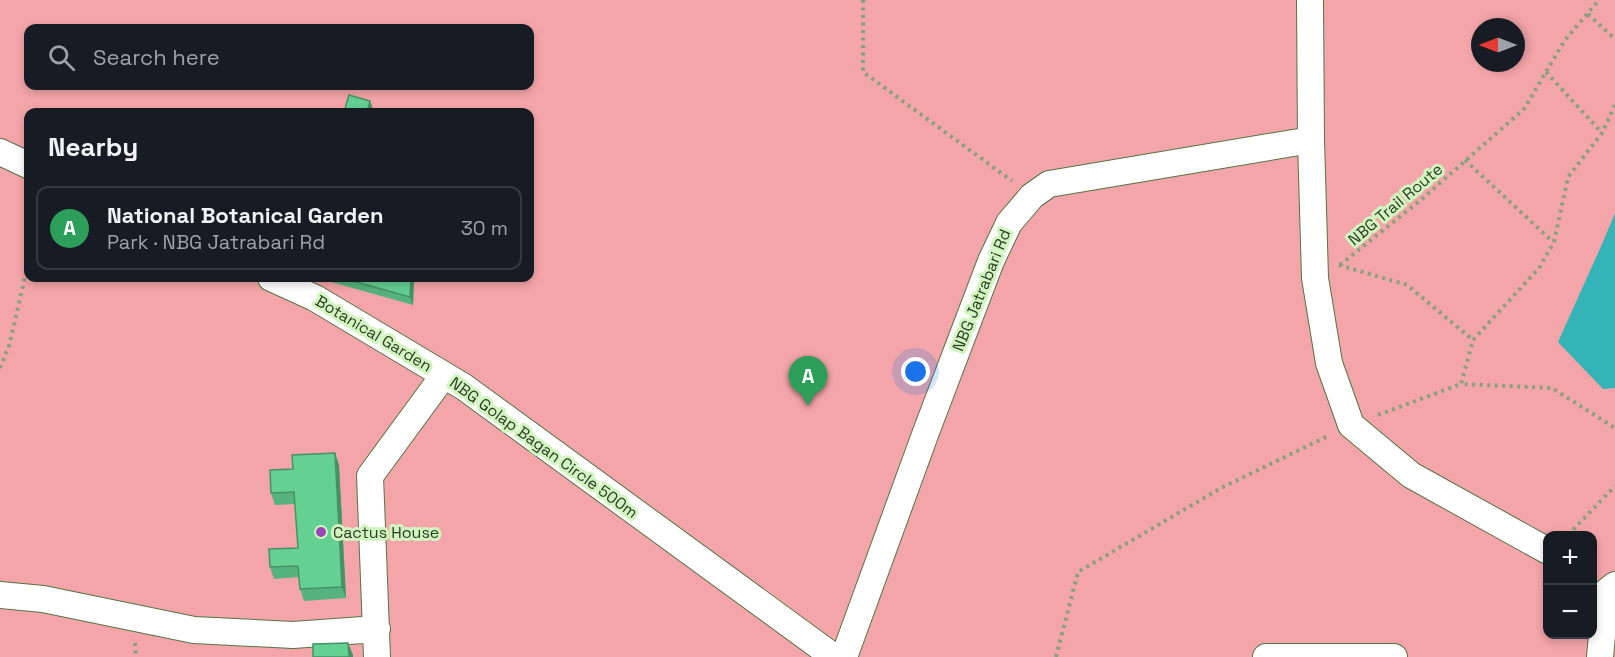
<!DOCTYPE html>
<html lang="en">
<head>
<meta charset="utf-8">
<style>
	body { margin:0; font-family:"Space Grotesk",sans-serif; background:#20242c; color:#f1f3f6 }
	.controls { position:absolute; right:18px; bottom:18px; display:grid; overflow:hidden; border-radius:12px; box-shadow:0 3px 9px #0003 }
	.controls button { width:54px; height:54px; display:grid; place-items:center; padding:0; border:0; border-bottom:2px solid #363941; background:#171b24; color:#f1f3f6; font:30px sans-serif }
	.compass { position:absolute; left:1471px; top:18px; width:54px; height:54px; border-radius:50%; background:#171b24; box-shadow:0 3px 9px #0003; rotate:270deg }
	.you { position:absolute; left:916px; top:372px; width:21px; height:21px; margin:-15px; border:4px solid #fff; border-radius:50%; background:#1a73e8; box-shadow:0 0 0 9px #1a73e833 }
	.badge { display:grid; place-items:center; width:39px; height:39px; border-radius:50%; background:#d93025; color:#fff; font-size:20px; font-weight:700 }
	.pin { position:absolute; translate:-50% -50px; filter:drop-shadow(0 2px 3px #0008) }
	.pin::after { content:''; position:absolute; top:32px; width:21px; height:18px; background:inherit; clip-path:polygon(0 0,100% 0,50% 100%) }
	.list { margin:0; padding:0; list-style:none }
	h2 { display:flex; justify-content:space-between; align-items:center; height:78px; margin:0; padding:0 24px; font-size:26px }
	h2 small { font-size:20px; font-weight:400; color:#9ea1a6 }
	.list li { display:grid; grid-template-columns:39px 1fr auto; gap:18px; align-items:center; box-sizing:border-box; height:84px; margin:0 12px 12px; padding:0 12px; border:2px solid #363941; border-radius:12px }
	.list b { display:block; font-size:22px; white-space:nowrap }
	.list p { margin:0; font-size:20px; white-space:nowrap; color:#9ea1a6 }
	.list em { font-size:20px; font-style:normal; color:#9ea1a6 }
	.icon { flex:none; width:33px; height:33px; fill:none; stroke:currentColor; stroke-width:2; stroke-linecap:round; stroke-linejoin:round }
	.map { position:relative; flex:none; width:1615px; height:657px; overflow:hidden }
	.search { position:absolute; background:#171b24; box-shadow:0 3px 9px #0003; left:24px; top:24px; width:510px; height:66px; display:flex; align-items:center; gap:15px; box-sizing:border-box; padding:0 21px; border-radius:12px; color:#9ea1a6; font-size:22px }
	.panel { position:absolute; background:#171b24; box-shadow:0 3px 9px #0003; left:24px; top:108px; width:510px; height:174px; border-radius:12px }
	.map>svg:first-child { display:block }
	.green { fill:#f4a5a9; fill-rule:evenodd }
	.water { fill:#34b4b6 }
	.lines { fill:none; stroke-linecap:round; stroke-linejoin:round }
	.street-casing { stroke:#547544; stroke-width:28 }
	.path { stroke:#87a27a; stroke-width:4; stroke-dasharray:3 4.5; stroke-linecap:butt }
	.street { stroke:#fff; stroke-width:26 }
	.wall { fill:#56b37e }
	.shaded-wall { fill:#469266 }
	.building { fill:#64d092; stroke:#469266; stroke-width:1.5 }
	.poi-dot { fill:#9846b5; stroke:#d0f5bf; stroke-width:2 }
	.labels { text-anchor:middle; stroke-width:6; stroke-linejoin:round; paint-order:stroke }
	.street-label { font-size:16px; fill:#2e3c27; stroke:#d0f5bf }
	.poi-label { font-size:16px; fill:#2e3c27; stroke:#d0f5bf; text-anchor:start }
</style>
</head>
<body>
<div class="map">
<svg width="1615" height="657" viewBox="0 0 1615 657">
	<rect width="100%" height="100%" fill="#d0f5bf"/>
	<path class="green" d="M0,0H1615V657H0ZM1480,27H1516V63H1480ZM28,28H530V86H28ZM28,112H530V278H28ZM1548,536H1592V634H1548Z"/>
	<path class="water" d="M1615,213V388L1603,389L1558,342L1603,242Z"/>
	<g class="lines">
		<defs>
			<path id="street" d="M1311,140L1315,278L1329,363L1351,425L1411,475L1548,551
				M0,152L28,165
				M271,278L315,298L444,375
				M0,595L43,599L194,630L293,635L377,629
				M377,657L370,476L444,375L464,387L834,657
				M844,657L926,432L991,261L1009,223L1032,196L1049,184L1311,140L1310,0
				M1266,657H1394
				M1600,657L1606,592L1615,585"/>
		</defs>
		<use href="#street" class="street-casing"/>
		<path class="path" d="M863,0V72L1012,181
			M1588,14L1615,39
			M1546,72L1602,133
			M1615,105L1602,133L1568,177L1554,242L1539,268L1473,340L1461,384L1552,388L1615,428
			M1465,160L1553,242
			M1339,265L1407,285L1473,340
			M1340,265L1422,199L1524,109L1565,40L1599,0
			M0,368L9,346L28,264
			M1378,415L1461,384
			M1568,535L1615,486
			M135,643L136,657
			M1056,657L1078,572L1221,488L1330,435"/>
		<use href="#street" class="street"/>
	</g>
	<path class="wall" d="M317,278H414L413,305Z
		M430,278H447L446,281Z
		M335,453L339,465L346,598L304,601L300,589L299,577L274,579L270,567L298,548L295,504L275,505L271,493L293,469Z"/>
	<path class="shaded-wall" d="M370,101L373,109L372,112H367Z
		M411,278H414L413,305L410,297Z
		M335,453L339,465L346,598L342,587Z
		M348,643L353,655V657H349Z"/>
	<path class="building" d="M349,95L370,101L367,112H344Z
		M370,108L385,112H369Z
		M342,278H411L410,297Z
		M335,453L342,587L300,589L298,566L270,567L269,549L298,548L294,492L271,493L270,470L293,469L292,455Z
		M348,643L349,657H313V644Z"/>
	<circle class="poi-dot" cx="321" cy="532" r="6"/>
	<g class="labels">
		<g class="street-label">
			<text transform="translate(1395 204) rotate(-40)" y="6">NBG Trail Route</text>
			<text transform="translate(981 290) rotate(-68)" y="6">NBG Jatrabari Rd</text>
			<text transform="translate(374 333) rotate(31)" y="6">Botanical Garden</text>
			<text transform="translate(544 447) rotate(36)" y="6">NBG Golap Bagan Circle 500m</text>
		</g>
		<g class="poi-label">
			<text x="333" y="538">Cactus House</text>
		</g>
	</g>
</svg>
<div class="controls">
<button>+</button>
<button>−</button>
</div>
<svg class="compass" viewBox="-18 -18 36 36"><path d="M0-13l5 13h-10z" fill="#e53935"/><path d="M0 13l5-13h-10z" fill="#9ea1a6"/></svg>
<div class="you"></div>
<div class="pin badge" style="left:808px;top:406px;background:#2e9e5b">A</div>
<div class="search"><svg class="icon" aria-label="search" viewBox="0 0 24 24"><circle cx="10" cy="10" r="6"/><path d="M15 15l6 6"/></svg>Search here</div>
<section class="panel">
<h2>Nearby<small></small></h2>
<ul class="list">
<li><span class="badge" style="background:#2e9e5b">A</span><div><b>National Botanical Garden</b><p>Park · NBG Jatrabari Rd</p></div><em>30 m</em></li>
</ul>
</section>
</div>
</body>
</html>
